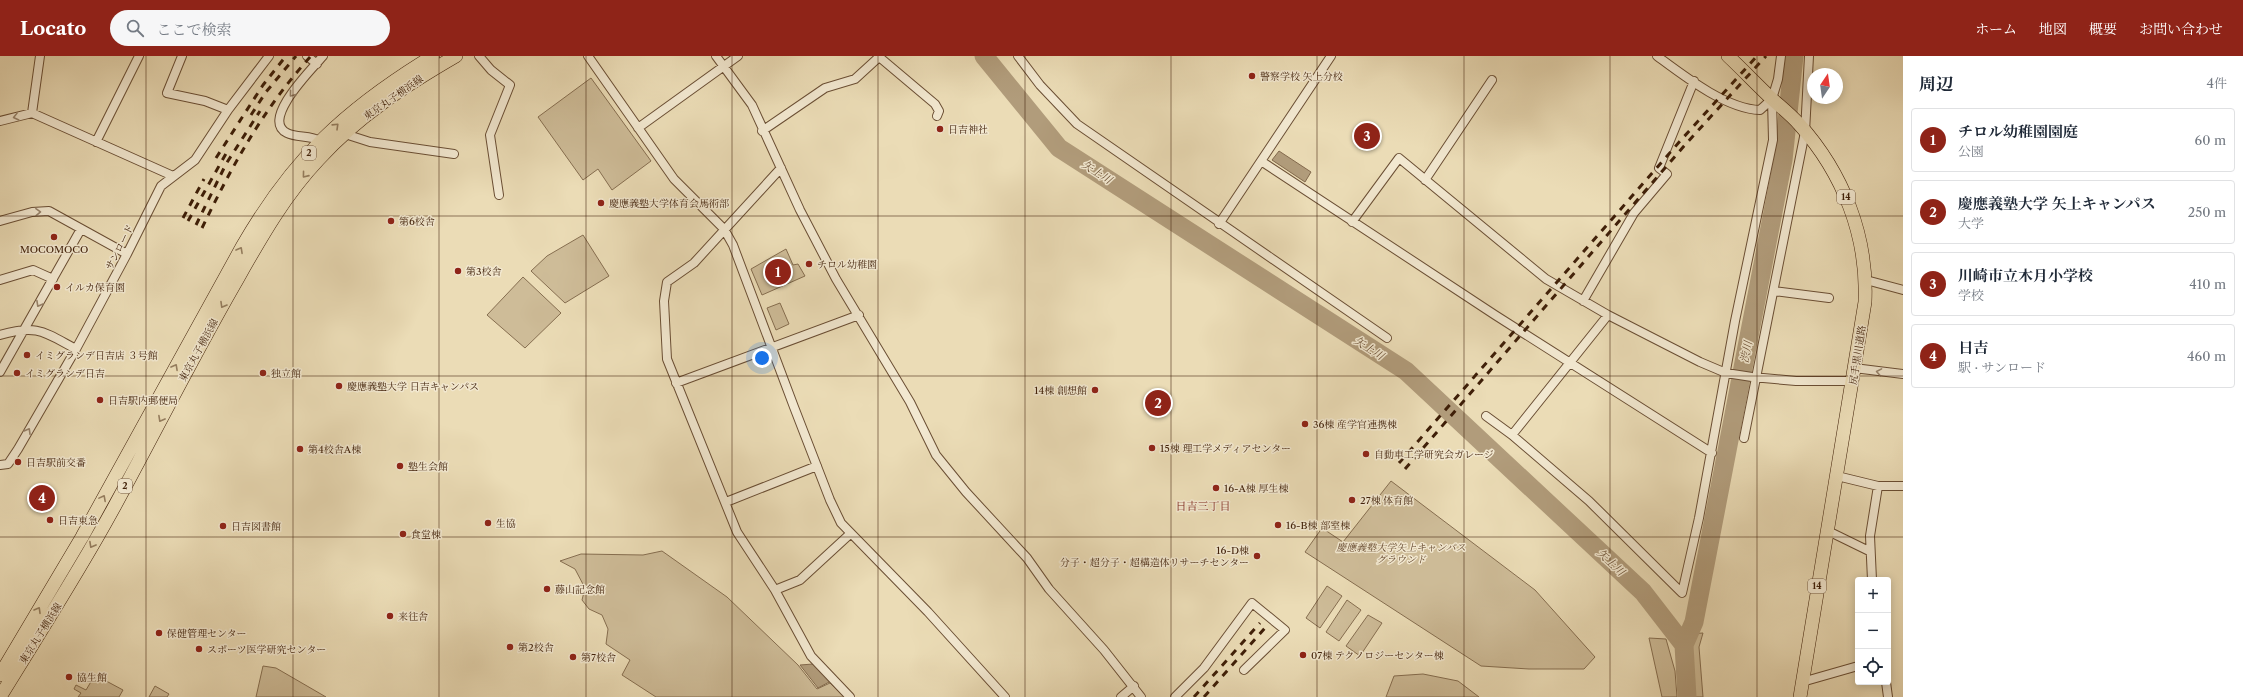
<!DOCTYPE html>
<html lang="ja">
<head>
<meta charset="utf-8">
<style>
	body { margin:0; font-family:"Libre Caslon Text","Noto Serif JP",serif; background:#f6f6f7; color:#1f2937 }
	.controls { position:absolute; right:12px; bottom:12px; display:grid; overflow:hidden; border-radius:4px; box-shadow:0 2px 10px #0003 }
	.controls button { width:36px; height:36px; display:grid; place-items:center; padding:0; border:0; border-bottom:1px solid #e0e1e3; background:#fff; color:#1f2937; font:20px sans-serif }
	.compass { position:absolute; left:1807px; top:12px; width:36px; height:36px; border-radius:50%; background:#fff; box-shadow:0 2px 10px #0003; rotate:13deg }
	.you { position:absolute; left:762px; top:302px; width:14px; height:14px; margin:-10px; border:3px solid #fff; border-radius:50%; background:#1a73e8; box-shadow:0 0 0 6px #1a73e833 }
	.badge { display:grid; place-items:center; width:26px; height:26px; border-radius:50%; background:#8f2418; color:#fff; font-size:13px; font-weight:700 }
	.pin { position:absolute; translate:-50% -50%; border:2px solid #fff; box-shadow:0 1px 4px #0006 }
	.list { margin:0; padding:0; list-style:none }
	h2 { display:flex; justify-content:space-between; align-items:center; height:52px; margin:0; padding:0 16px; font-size:17px }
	h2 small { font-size:13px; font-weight:400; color:#747a83 }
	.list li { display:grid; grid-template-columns:26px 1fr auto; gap:12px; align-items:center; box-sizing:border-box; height:64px; margin:0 8px 8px; padding:0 8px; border:1px solid #e0e1e3; border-radius:4px }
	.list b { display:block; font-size:15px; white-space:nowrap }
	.list p { margin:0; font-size:13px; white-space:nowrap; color:#747a83 }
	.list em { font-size:13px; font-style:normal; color:#747a83 }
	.icon { flex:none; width:22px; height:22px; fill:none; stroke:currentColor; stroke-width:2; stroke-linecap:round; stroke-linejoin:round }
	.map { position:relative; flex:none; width:1903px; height:641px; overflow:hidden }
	header { display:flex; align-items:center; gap:24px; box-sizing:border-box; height:56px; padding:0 20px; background:#8f2418; color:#fff }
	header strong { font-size:19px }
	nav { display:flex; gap:22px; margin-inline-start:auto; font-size:14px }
	.search { width:280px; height:36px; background:#f6f6f7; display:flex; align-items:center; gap:10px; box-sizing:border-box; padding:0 14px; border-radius:22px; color:#747a83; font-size:15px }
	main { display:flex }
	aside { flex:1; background:#fff }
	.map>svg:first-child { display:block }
	.green { fill:#cebc98; stroke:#866e50 }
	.water { fill:#b19c7b; stroke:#836a4d }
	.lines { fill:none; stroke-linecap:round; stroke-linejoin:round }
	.river { stroke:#b19c7b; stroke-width:19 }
	.minor-casing { stroke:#6a4e34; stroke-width:10 }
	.primary-casing { stroke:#3f1f08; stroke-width:14 }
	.minor { stroke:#f2e8d0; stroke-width:8 }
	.primary { stroke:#ebdcb6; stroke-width:13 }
	.rail { stroke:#3f1f08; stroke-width:3; stroke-dasharray:7 7; stroke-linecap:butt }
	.oneway { stroke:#98846c }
	.oneway2 { stroke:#957e5f }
	.grid { fill:none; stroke:#3f1f08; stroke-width:1; stroke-opacity:0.55 }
	.poi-dot { fill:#8f2418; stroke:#f2e8d0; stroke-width:1.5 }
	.labels { text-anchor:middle; stroke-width:3; stroke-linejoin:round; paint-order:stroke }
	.shield { fill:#f2e8d0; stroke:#755b44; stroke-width:1 }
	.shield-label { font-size:9px; font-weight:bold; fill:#3f1f08 }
	.poi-label { font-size:10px; fill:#3f1f08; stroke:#f2e8d0; text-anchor:start }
	.street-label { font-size:10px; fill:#3f1f08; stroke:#f2e8d0 }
	.park-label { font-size:10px; font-style:italic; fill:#63462c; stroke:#f2e8d0 }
	.water-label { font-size:11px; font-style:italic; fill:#674b30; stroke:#f2e8d0 }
	.neighbourhood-label { font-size:11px; fill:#7a1f14; stroke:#f2e8d0 }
</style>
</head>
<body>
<header>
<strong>Locato</strong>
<div class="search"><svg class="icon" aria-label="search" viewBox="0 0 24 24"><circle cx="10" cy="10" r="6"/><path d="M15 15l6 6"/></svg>ここで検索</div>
<nav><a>ホーム</a><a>地図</a><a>概要</a><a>お問い合わせ</a></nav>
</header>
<main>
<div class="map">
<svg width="1903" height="641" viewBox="0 0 1903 641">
	<rect width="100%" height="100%" fill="#ebdcb6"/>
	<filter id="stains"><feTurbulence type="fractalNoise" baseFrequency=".005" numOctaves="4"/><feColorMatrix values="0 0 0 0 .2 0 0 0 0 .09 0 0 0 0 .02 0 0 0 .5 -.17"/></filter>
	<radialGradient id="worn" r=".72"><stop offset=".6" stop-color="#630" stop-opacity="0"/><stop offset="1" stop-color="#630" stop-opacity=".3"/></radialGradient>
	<path class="green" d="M591,22L651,105L612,134L598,113L583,124L538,61Z
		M583,179L609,220L565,247L531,215L547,200Z
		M786,193L793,209L798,208L805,220L762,239L751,213Z
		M523,221L561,257L525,292L487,259Z
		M780,247L789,268L776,274L767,252Z
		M1391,425L1535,534L1595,601L1584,613H1529L1481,610L1305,496L1322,472L1343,486Z
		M662,495L727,541L798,609L817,633L830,627L844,641H656L622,619L630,604L606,588L608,573L602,559L589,553L582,544L585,532L575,513L560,505L581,498L643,499Z
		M1327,530L1342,540L1320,572L1306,562Z
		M1347,544L1361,554L1339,585L1326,576Z
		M1368,559L1382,567L1360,600L1346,590Z
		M1703,577L1699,591L1703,641H1692L1687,578Z
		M1649,582L1666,583L1675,615L1677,641H1662Z
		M263,610L276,612L326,641H256Z
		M1423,618L1458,625L1479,641H1386L1394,620Z
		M95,619L123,634L119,641H78L81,637L74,633L76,629L86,634Z
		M155,630L169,638L167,641H149Z"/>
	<path class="water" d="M1279,95L1311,116L1305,126L1272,104Z
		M1687,592L1690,641H1681L1676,595Z
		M813,608L831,625L818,632L800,609Z"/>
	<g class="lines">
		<path class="river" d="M984,0L1059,92L1406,315L1643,536L1684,589L1687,641
			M1684,589L1694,566L1783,104L1794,0"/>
		<defs>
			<path id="minor" d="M182,0L167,37L205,45L228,54
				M307,0L317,8
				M479,0L491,14L510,29L490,79L499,139
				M588,0L674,123L724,173L733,189L794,351L830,444L841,467L928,556L1005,641
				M716,0L752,49L800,154L836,223L910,346L936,399L966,436L1027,502L1049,533L1104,594L1141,641
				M878,0L935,48L939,55L937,60
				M1018,0L1040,29L1077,68L1387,282
				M1657,0C1684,20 1726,53 1760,54L1772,43
				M32,57L40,0
				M0,65L32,57L173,120
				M638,72L738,0
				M762,75L825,32L855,23L879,1
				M345,78L370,86L454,98
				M320,85C310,79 297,82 287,77C260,64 312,13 323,0
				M96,86L139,0
				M1261,105L1495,259L1712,397
				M781,112L694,207L667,226L664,245L667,303L737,476L775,534L811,600L850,641
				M1425,124L1492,24
				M0,165L32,156L49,155L127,198
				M1352,166L1399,102L1546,223L1608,259L1700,306L1726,317L1752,321L1796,325H1853
				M1219,168L1331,0
				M0,224L33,214L53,223
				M1866,224L1903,234
				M1774,235L1829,242
				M1583,245L1634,157L1667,118L1659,112L1694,25
				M0,279C37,268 44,276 76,293
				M1854,312L1903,318
				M0,316L81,173
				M676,327L859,259
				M1486,360L1512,379L1589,445L1682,537L1699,462L1735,265L1773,84L1772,43L1778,23L1781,0
				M1512,379L1608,259
				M1744,382L1805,76L1809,0
				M0,409L8,408L18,393L76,293L127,198L161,130L195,104L228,54L269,0
				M1837,420L1878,430H1903
				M726,446L817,410
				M1826,474L1869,495
				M1872,524L1870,480L1878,430
				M775,534L800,524L850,478
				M1802,626L1858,610
				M1886,626L1888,641
				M1121,641L1134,630
				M1175,641L1204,612L1252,547L1285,574L1244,614"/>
			<path id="primary" d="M1728,0C1743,14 1757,29 1772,43C1781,51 1791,59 1799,68C1843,117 1868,180 1865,246L1800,641
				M0,619L82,481L242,191C293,102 346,53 433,0
				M0,641C38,579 77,519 112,455C153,380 191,304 234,229C259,185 283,141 319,103C358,60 406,29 456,0"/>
		</defs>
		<use href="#minor" class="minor-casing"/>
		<use href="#primary" class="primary-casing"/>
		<use href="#minor" class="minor"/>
		<use href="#primary" class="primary"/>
		<path class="rail" d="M251,59L266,36L296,0
			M216,102L263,29L286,0
			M183,162L204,123
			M188,165L228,94
			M196,169L226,108L260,55
			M202,172C233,108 263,53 311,0
			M1399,407L1681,84L1757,0
			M1405,413L1684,90L1766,0
			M1194,641L1260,567
			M1204,641L1265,572"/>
	</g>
	<defs><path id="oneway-chevron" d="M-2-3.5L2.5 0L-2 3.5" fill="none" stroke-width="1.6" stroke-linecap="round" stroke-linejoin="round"/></defs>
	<g class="oneway">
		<use href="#oneway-chevron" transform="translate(292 38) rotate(129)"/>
		<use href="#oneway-chevron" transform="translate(16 61) rotate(166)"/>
		<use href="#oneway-chevron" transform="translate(38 156) rotate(-2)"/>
		<use href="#oneway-chevron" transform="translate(39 248) rotate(119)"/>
		<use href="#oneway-chevron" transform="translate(1879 316) rotate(-170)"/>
		<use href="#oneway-chevron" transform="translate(28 375) rotate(-60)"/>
	</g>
	<g class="oneway2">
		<use href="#oneway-chevron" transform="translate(336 70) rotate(-44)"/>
		<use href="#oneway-chevron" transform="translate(305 119) rotate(129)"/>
		<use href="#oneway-chevron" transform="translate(240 194) rotate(-61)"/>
		<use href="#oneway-chevron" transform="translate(223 249) rotate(120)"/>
		<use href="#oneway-chevron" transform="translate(175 311) rotate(-61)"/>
		<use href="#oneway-chevron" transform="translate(161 363) rotate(119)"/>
		<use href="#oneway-chevron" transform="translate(103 442) rotate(-62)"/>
		<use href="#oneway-chevron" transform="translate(92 489) rotate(119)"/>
		<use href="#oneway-chevron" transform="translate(38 554) rotate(-60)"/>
	</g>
	<path class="grid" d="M146,0V641M293,0V641M439,0V641M586,0V641M732,0V641M878,0V641M1025,0V641M1171,0V641M1317,0V641M1464,0V641M1610,0V641M1757,0V641M0,160H1903M0,320H1903M0,481H1903"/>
	<g class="poi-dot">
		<circle cx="1252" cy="20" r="4"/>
		<circle cx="940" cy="73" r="4"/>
		<circle cx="601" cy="147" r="4"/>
		<circle cx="391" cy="165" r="4"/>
		<circle cx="54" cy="181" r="4"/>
		<circle cx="809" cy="208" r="4"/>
		<circle cx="458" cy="215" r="4"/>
		<circle cx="57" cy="231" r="4"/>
		<circle cx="27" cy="299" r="4"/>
		<circle cx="17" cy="317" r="4"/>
		<circle cx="263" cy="317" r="4"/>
		<circle cx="339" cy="330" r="4"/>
		<circle cx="1095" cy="334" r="4"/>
		<circle cx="100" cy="344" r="4"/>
		<circle cx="1305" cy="368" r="4"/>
		<circle cx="1152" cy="392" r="4"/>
		<circle cx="300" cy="393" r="4"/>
		<circle cx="1366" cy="398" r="4"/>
		<circle cx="18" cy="406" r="4"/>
		<circle cx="400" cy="410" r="4"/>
		<circle cx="1216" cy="432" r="4"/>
		<circle cx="1352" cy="444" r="4"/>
		<circle cx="50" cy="464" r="4"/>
		<circle cx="488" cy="467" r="4"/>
		<circle cx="1278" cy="469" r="4"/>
		<circle cx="223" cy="470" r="4"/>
		<circle cx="403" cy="478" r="4"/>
		<circle cx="1257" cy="500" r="4"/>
		<circle cx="547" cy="533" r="4"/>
		<circle cx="390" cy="560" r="4"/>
		<circle cx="159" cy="577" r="4"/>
		<circle cx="510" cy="591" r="4"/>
		<circle cx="199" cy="593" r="4"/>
		<circle cx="1303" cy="599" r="4"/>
		<circle cx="573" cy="601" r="4"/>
		<circle cx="69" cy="621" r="4"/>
	</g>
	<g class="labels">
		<g class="shield">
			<rect x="302" y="90" width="14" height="14" rx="3"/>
			<rect x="1837" y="134" width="18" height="14" rx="3"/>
			<rect x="118" y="423" width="14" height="14" rx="3"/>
			<rect x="1808" y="523" width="18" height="14" rx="3"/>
		</g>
		<g class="shield-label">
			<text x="309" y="100">2</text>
			<text x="1846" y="144">14</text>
			<text x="125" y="433">2</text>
			<text x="1817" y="533">14</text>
		</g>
		<g class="poi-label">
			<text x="1260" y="24">警察学校 矢上分校</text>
			<text x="948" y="77">日吉神社</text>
			<text x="609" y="151">慶應義塾大学体育会馬術部</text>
			<text x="399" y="169">第6校舎</text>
			<text x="54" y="197" text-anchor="middle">MOCOMOCO</text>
			<text x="817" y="212">チロル幼稚園</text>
			<text x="466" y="219">第3校舎</text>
			<text x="65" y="235">イルカ保育園</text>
			<text x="35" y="303">イミグランデ日吉店 ３号館</text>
			<text x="25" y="321">イミグランデ日吉</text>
			<text x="271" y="321">独立館</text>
			<text x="347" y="334">慶應義塾大学 日吉キャンパス</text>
			<text x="1087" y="338" text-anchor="end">14棟 創想館</text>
			<text x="108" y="348">日吉駅内郵便局</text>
			<text x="1313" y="372">36棟 産学官連携棟</text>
			<text x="1160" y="396">15棟 理工学メディアセンター</text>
			<text x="308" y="397">第4校舎A棟</text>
			<text x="1374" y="402">自動車工学研究会ガレージ</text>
			<text x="26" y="410">日吉駅前交番</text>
			<text x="408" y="414">塾生会館</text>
			<text x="1224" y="436">16-A棟 厚生棟</text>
			<text x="1360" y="448">27棟 体育館</text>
			<text x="58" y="468">日吉東急</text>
			<text x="496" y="471">生協</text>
			<text x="1286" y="473">16-B棟 部室棟</text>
			<text x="231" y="474">日吉図書館</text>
			<text x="411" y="482">食堂棟</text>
			<text x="1249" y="498" text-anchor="end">16-D棟<tspan x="1249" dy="12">分子・超分子・超構造体リサーチセンター</tspan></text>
			<text x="555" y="537">藤山記念館</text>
			<text x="398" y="564">来往舎</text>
			<text x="167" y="581">保健管理センター</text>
			<text x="518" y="595">第2校舎</text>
			<text x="207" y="597">スポーツ医学研究センター</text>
			<text x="1311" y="603">07棟 テクノロジーセンター棟</text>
			<text x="581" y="605">第7校舎</text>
			<text x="77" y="625">協生館</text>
		</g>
		<g class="street-label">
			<text transform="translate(393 41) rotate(-35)" y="4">東京丸子横浜線</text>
			<text transform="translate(119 191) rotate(-63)" y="4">サンロード</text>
			<text transform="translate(198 294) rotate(-61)" y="4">東京丸子横浜線</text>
			<text transform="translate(1857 299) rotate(-81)" y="4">尻手黒川道路</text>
			<text transform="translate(40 577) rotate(-58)" y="4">東京丸子横浜線</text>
		</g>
		<g class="park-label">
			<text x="1401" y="495">慶應義塾大学矢上キャンパス<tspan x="1401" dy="12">グラウンド</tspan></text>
		</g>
		<g class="water-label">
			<text transform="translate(1097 116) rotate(33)" y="4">矢上川</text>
			<text transform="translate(1369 292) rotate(33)" y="4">矢上川</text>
			<text transform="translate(1746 296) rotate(-79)" y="4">渋川</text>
			<text transform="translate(1611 506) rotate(43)" y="4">矢上川</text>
		</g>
		<g class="neighbourhood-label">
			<text x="1203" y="454">日吉三丁目</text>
		</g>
	</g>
	<rect width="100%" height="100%" filter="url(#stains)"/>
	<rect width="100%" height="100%" fill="url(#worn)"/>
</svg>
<div class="controls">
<button>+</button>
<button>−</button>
<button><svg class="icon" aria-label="locate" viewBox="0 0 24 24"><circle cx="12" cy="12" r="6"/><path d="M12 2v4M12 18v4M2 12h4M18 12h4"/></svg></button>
</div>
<svg class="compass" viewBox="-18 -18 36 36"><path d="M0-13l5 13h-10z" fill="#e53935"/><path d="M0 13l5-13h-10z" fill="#747a83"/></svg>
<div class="you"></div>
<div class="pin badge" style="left:778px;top:216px">1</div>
<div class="pin badge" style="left:1158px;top:347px">2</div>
<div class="pin badge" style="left:1367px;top:80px">3</div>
<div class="pin badge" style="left:42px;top:442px">4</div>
</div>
<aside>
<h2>周辺<small>4件</small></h2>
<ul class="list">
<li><span class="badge">1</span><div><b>チロル幼稚園園庭</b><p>公園</p></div><em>60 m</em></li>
<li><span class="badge">2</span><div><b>慶應義塾大学 矢上キャンパス</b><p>大学</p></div><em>250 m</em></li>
<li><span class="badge">3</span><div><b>川崎市立木月小学校</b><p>学校</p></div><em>410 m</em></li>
<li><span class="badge">4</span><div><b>日吉</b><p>駅 · サンロード</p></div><em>460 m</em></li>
</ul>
</aside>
</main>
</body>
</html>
